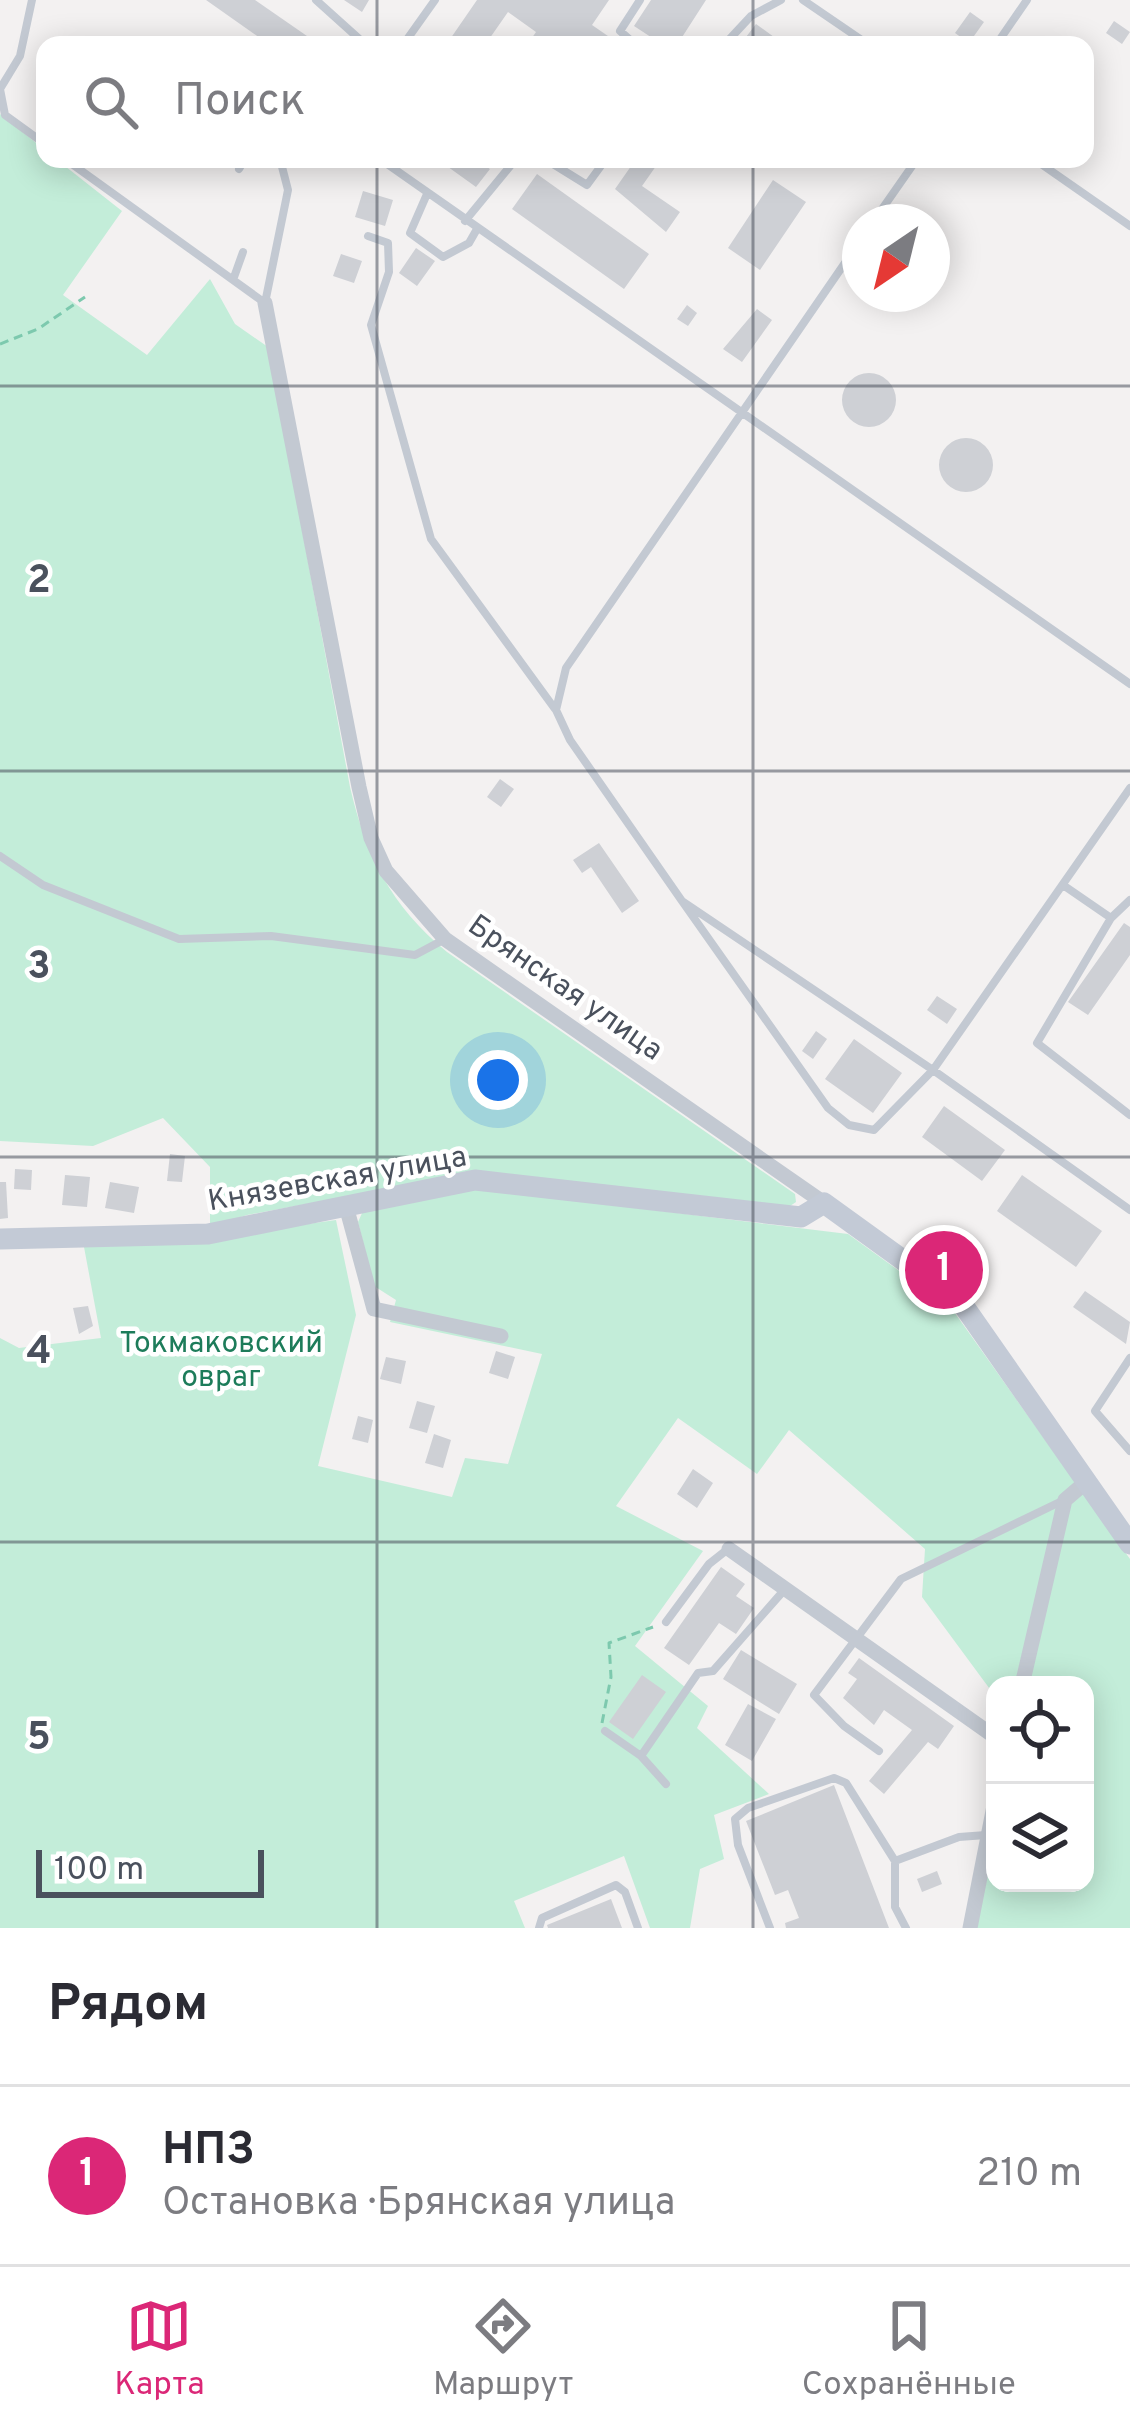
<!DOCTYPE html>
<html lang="ru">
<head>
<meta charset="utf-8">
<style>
	body { margin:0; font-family:Overpass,sans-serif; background:#f7f7f7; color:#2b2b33 }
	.controls { position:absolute; right:36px; bottom:36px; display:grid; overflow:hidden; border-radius:24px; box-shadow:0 6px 30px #0003 }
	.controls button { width:108px; height:108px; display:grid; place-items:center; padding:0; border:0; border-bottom:3px solid #e1e1e2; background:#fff; color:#2b2b33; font:60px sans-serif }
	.compass { position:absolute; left:842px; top:204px; width:108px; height:108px; border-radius:50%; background:#fff; box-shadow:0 6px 30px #0003; rotate:215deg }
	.scale { position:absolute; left:36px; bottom:30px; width:228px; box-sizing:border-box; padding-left:12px; border:6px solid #4a515d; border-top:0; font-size:33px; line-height:42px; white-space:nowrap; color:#4a515d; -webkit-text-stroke:9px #fff; paint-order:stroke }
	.you { position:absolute; left:498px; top:1080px; width:42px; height:42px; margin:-30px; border:9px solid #fff; border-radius:50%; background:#1a73e8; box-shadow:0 0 0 18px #1a73e833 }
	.badge { display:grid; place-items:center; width:78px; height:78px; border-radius:50%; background:#db2777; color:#fff; font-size:39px; font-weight:700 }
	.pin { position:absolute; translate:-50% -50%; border:6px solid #fff; box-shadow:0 3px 12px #0006 }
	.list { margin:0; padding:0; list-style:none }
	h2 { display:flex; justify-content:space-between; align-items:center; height:156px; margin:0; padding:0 48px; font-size:51px }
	h2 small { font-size:39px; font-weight:400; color:#7c7c81 }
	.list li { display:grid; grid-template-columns:78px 1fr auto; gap:36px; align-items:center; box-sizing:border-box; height:180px; padding:0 48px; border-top:3px solid #e1e1e2 }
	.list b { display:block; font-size:45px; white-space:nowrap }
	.list p { margin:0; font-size:39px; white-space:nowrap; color:#7c7c81 }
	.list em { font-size:39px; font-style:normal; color:#7c7c81 }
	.icon { flex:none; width:66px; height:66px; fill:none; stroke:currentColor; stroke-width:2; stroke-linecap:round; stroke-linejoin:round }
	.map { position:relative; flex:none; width:1130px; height:1928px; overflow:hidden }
	.search { position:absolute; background:#fff; box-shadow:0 6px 30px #0003; left:36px; right:36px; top:36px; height:132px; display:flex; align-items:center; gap:30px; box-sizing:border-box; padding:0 42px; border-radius:24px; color:#7c7c81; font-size:45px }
	.sheet { height:336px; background:#fff }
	nav { display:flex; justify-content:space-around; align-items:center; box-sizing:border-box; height:168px; border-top:3px solid #e1e1e2; background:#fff; font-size:33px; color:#7c7c81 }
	nav a { display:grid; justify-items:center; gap:6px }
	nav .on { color:#db2777 }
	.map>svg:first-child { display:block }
	.green { fill:#c3edd9 }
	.building { fill:#ced0d5 }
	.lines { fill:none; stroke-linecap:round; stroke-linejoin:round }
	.path { stroke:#7dc9ae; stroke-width:3; stroke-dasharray:9 6; stroke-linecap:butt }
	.lane { stroke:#c3c9d2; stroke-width:8 }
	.street { stroke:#c3c9d2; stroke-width:15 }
	.secondary { stroke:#c3cad6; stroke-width:21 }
	.grid { fill:none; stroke:#4a515d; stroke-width:3; stroke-opacity:0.55 }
	.labels { text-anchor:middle; stroke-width:9; stroke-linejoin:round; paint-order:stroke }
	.street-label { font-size:30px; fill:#4a515d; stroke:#fff }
	.park-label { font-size:30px; fill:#1d7c5a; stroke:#fff }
	.grid-label { font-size:39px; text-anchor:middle; font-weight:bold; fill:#4a515d; stroke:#fff; stroke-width:9; stroke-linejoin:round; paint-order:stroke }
</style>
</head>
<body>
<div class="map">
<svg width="1130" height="1928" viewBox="0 0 1130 1928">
	<rect width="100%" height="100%" fill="#f3f1f1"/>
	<path class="green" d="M0,114L45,150V159H56L122,211L63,295L147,355L210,279L235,324L268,347L350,787C366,856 391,906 447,952L795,1194L796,1202L787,1208L473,1173L247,1215L210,1227V1167L163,1118L93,1146L0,1141Z
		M475,1188L848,1234L952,1309L1130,1559V1928H963L995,1770V1883H1085V1685H995V1696L922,1597L925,1549L789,1430L757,1474L678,1418L616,1506L703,1551L635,1646L708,1706L697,1728L769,1794L714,1815L724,1859L700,1869L690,1928H650L624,1856L514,1901L525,1928H0V1338L19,1348L101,1338L84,1247L209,1238L336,1220L356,1315L318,1466L452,1497L465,1458L508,1464L542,1354L390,1322L396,1300L374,1286L358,1222L363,1211Z"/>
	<path class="building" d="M206,0H255L320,45H270Z
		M344,0H369L362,12Z
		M477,0H609L592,25L621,45H527L536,32L508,12L485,45H446Z
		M651,0H706L677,45H663L634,26Z
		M970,12L984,22L969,43L955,33Z
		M1114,21L1130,32L1122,44L1106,33Z
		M756,24L785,45H757L746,37Z
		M437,159H476L490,169L476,187Z
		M636,159H661L642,186L680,212L666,232L615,189Z
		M537,174L649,254L624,289L512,209Z
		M773,180L806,202L760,270L728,248Z
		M363,191L393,200L385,226L355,217Z
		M416,248L435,261L417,286L399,273Z
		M341,254L362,261L354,283L333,276Z
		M687,305L697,313L688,326L677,319Z
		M757,309L772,320L742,362L723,349Z
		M842 400a27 27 0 1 1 54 0a27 27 0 1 1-54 0Z
		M939 465a27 27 0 1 1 54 0a27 27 0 1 1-54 0Z
		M500,779L514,789L501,807L487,797Z
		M599,843L639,901L622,913L591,867L582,873L573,860Z
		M1124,923L1130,927V955L1088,1015L1068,1002Z
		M937,996L957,1009L947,1024L927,1010Z
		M816,1031L827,1039L813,1059L802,1051Z
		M854,1039L902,1073L873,1113L825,1079Z
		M944,1106L1005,1150L982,1181L922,1137Z
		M170,1154L185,1156L182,1182L167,1181Z
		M15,1169L32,1170L31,1190L14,1189Z
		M65,1175L90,1177L87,1207L62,1205Z
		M1022,1175L1102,1231L1076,1267L997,1211Z
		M0,1182H6L8,1218L0,1219Z
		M110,1182L139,1187L134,1213L105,1208Z
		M1085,1291L1130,1322L1126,1344L1073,1307Z
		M88,1306L93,1326L79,1334L73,1308Z
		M496,1351L515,1357L508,1379L489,1373Z
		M386,1357L406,1361L401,1384L380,1379Z
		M417,1401L435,1406L427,1433L409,1428Z
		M358,1416L373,1420L368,1443L352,1439Z
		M434,1434L451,1440L443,1468L425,1463Z
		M693,1469L713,1483L697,1508L677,1494Z
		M721,1567L745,1584L736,1596L754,1608L736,1634L719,1623L689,1665L664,1648Z
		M741,1650L797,1684L779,1714L723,1679Z
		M859,1658L954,1726L938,1749L928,1742L884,1794L869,1781L912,1730L884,1710L874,1725L843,1698L857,1679L848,1673Z
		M642,1675L666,1692L633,1739L609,1722Z
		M748,1704L776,1719L752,1761L725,1745Z
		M834,1785L889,1928H786L785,1923L799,1918L788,1890L775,1895L746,1821Z
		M937,1871L942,1884L922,1892L917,1879Z
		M611,1899L622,1928H548L547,1925Z"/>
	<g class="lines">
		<path class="path" d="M0,344L38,329L85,297
			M602,1723L611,1677L609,1643L653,1627"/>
		<path class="lane" d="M32,0L20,56L0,89L5,115L45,144
			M316,0L366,45
			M803,0L869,45
			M403,45L435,0
			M636,45L620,31L640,0
			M724,45L751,16L781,0
			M996,45L1027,0
			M65,159L265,303L288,190L280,159
			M380,159L1130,684
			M545,159L587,185L606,159
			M1034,159L1130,226
			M239,169L245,159
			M427,194L410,233L443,257L469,243L477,229
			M465,221L516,159
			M873,222L917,159
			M368,236L388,243L389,272L371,325L431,539L555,709
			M233,280L243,252
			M1130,788L933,1070L1130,1210
			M0,856L43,885L179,939L271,936L415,955L445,939
			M1063,885L1111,918L1037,1043L1130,1115
			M682,901L828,1108L849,1125L874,1130L933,1070L682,901L570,740L556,710L566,668L860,241
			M1111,918L1130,900
			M1130,1358L1095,1411L1130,1451
			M666,1622L709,1564L728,1549
			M605,1731L641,1756L666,1784
			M879,1751L844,1726L814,1695L901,1579L1064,1500
			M641,1756L698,1673L713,1671L786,1588
			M895,1861V1907L906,1928
			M539,1928L542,1918L616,1885L625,1892L638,1928
			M770,1928L738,1845L735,1819L748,1808L834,1778L846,1783L895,1861L959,1837L986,1835"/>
		<path class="street" d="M265,303L359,787L371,838L386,871L445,939L824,1203
			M346,1206L374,1309L501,1336
			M729,1549L995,1737
			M1022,1685L1065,1500L1086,1482
			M970,1928L995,1801"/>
		<path class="secondary" d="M0,1239L208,1234L475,1180L801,1217L824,1203L961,1302L1130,1544"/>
	</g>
	<path class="grid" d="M377,0V45M753,0V45M377,159V1928M753,159V1928M0,386H1130M0,771H1130M0,1157H1130M0,1542H1130"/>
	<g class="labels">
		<g class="street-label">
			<text transform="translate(566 987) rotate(35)" y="10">Брянская улица</text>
			<text transform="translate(337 1178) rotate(-10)" y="10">Князевская улица</text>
		</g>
		<g class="park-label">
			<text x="221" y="1352">Токмаковский<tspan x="221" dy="34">овраг</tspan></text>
		</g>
	</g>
	<g class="grid-label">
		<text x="39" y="592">2</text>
		<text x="39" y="978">3</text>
		<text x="39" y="1363">4</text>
		<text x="39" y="1749">5</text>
	</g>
</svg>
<div class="controls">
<button><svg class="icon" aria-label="locate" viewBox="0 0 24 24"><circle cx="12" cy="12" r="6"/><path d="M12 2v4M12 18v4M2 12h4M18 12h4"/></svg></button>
<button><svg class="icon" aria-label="layers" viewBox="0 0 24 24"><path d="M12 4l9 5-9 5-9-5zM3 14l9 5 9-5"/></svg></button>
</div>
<svg class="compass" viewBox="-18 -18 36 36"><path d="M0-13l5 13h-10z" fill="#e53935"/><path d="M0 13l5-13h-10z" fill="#7c7c81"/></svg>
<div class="scale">100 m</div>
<div class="you"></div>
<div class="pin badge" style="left:944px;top:1270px">1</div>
<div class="search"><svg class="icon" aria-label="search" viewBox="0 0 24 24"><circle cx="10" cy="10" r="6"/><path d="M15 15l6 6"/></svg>Поиск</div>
</div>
<section class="sheet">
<h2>Рядом<small></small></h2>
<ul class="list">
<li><span class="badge">1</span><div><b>НПЗ</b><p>Остановка · Брянская улица</p></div><em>210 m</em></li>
</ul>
</section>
<nav>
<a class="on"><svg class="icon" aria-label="map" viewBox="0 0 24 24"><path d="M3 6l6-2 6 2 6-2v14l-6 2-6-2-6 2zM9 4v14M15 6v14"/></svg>Карта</a>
<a><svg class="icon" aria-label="directions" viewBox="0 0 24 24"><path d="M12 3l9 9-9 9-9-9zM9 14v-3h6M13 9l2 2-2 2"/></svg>Маршрут</a>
<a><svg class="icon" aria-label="saved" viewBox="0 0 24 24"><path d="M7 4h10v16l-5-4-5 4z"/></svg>Сохранённые</a>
</nav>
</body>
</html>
